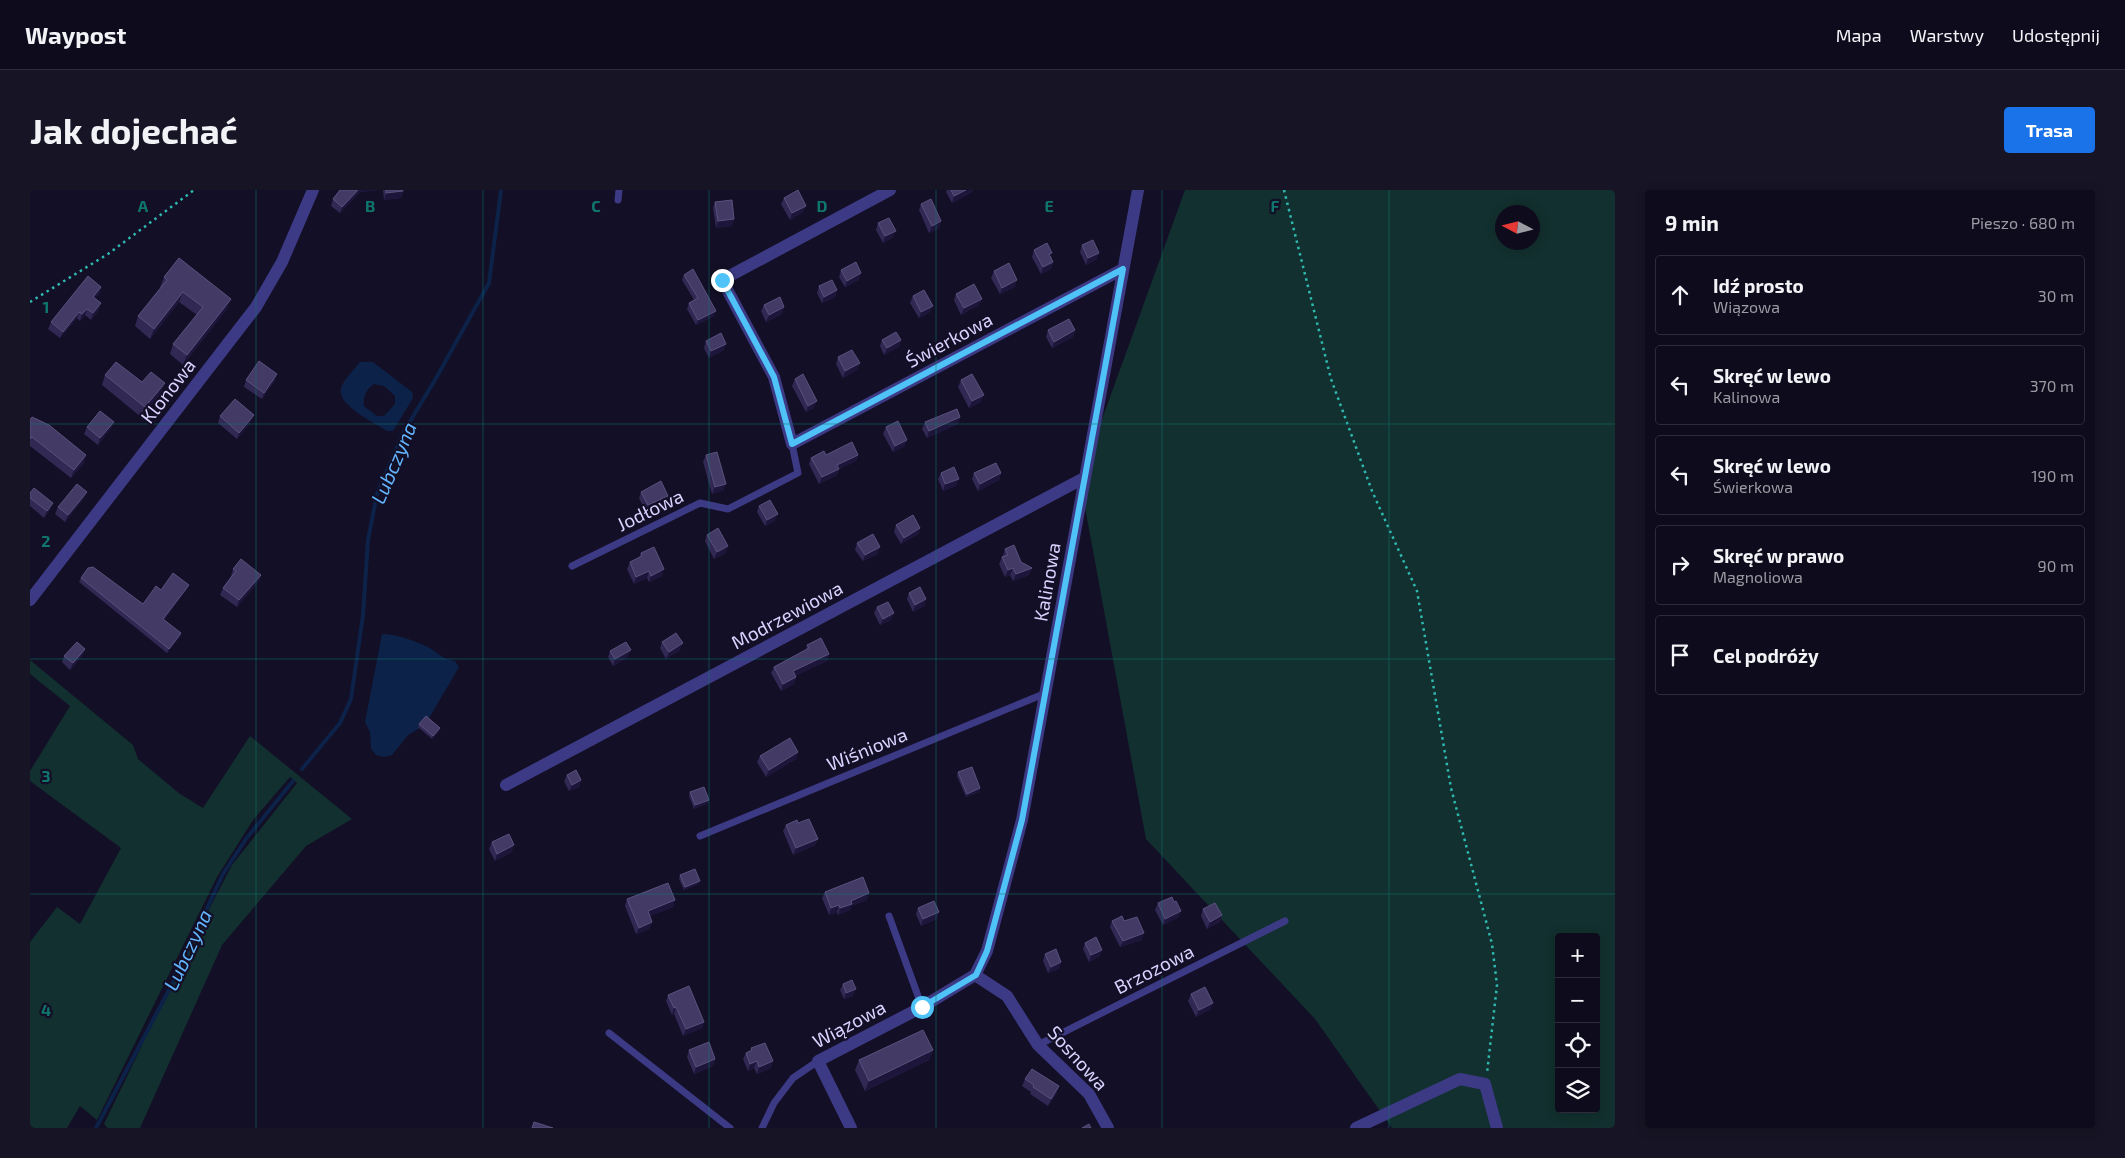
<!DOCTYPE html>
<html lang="pl">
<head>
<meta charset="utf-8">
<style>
	body { margin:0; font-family:"Exo 2",sans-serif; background:#171425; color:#f1f3f6 }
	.controls { position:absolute; right:15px; bottom:15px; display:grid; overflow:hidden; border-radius:5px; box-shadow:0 2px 12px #0003 }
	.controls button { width:45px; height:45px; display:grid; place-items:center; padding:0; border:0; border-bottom:1px solid #2e2b3b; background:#0e0b1c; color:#f1f3f6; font:25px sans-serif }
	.compass { position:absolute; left:1465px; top:15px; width:45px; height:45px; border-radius:50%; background:#0e0b1c; box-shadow:0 2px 12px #0003; rotate:277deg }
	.stop { position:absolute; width:15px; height:15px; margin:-11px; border:4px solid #4fc3f7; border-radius:50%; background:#fff }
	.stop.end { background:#4fc3f7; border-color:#fff; box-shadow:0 1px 5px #0008 }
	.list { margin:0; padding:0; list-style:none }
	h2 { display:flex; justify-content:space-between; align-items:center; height:65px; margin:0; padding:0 20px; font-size:21px }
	h2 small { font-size:16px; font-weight:400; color:#9b9ba3 }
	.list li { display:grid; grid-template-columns:32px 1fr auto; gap:15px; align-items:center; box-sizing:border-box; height:80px; margin:0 10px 10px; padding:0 10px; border:1px solid #2e2b3b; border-radius:5px }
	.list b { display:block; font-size:19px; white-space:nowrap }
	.list p { margin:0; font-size:16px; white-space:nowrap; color:#9b9ba3 }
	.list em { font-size:16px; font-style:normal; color:#9b9ba3 }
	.icon { flex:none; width:28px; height:28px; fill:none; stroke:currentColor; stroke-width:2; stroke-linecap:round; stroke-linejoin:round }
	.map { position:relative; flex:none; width:1585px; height:938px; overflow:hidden; border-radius:5px }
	header { display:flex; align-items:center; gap:30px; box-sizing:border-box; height:70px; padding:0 25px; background:#0e0b1c; border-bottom:1px solid #2e2b3b }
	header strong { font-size:24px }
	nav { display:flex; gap:28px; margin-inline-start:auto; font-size:18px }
	.intro { display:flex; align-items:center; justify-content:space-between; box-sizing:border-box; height:120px; padding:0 30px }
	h1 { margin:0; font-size:35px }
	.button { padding:12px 22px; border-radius:5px; background:#1a73e8; color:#fff; font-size:18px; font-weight:700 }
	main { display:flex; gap:30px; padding:0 30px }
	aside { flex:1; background:#0e0b1c; border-radius:5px; box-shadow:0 2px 12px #0003 }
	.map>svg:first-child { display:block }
	.green { fill:#12302f; fill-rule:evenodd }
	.water { fill:#0c2248; fill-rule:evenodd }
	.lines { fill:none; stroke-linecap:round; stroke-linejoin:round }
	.stream { stroke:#0c2248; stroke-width:4 }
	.path { stroke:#2fb8b0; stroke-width:2.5; stroke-dasharray:2.5 4; stroke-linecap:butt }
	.service { stroke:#3d3a85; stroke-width:7 }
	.minor { stroke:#3d3a85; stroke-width:12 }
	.tertiary { stroke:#3d3a85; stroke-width:12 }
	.wall { fill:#312854 }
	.shaded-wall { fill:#1d163a }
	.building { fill:#433a66; stroke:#5a527e }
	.route { stroke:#4fc3f7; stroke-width:6 }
	.grid { fill:none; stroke:#0f766e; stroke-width:1; stroke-opacity:0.55 }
	.labels { text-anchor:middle; stroke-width:4.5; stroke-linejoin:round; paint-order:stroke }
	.street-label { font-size:19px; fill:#d9d4ff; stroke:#130f26 }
	.water-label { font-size:20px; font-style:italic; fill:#62b6ff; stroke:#130f26 }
	.grid-label { font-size:16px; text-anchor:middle; font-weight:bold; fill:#0f766e; stroke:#130f26; stroke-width:4.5; stroke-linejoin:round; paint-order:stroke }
</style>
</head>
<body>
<header>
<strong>Waypost</strong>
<nav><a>Mapa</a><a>Warstwy</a><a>Udostępnij</a></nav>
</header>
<div class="intro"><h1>Jak dojechać</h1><a class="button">Trasa</a></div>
<main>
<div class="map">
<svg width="1585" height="938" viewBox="0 0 1585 938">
	<rect width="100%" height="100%" fill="#130f26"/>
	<path class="green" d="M1155,0H1585V938H1362L1285,829L1116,649L1050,290ZM1472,22H1502V52H1472ZM1529,747H1566V919H1529Z
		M0,470L103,555L108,569L150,604L173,618L220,546L322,629L276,656L192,755L110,938H78L74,934L160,756L202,675L267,593L260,587L223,630L187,687L67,930L50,916L37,938H0V752L27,717L50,734L91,658L0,591V581L40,516L0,484Z"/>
	<path class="water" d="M330,172H343L382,202L383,208L363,241H357C345,233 306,215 311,198C314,189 324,180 330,172ZM344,194L354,196L365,206V214L354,226H347L334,216C333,206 336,200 344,194Z
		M352,444C367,444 385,451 398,457C409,463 411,469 425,471L429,477L395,535L378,545L362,565L354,567L346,565L341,559L340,542L335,532Z"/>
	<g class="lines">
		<path class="stream" d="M272,579L310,533L321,509L333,425L338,350L347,304L373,243L405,190L459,93L471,0
			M66,938L141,796L193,684L216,649L263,591"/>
		<path class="path" d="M1254,0L1301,189L1342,301L1387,401L1421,598L1462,754L1467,795L1457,883
			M0,112L78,64L164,0"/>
		<path class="service" d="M588,10L589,0
			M542,376L670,313L698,319L768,283L762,254
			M670,646L1016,503
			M859,726L892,817
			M579,843L700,938
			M1008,855L1255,731
			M732,938L744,913L763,888L788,871"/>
		<path class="minor" d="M860,0L692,90L744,187L762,254L1093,79
			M476,595L1054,288
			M945,785L957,761L992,630L1108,0
			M945,785L977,806L1008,855L1059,904L1078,938
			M821,938L788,871L892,817L945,785
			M1326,938L1430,889L1455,894L1467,938"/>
		<path class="tertiary" d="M0,410L226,117L252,72L283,0"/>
	</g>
	<path class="wall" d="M310,0H347L330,2L310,23L301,16L303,9Z
		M353,0H373V1L371,8L354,10Z
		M917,0H943L942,2L922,13L916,2Z
		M754,8L773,22L760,30L751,14Z
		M685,12L704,29L702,36L686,38L683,18Z
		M891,14L911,31L909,38L899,43L889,20Z
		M848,33L863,47L853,53L846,40Z
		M1052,55L1067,69L1056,75L1050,62Z
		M1004,60L1021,67L1023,72L1021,79L1011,84L1002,67Z
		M811,80L829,90L815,97L809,87Z
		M964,81L985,97L970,104L961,88Z
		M654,85L684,126L666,135L657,119L659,113L664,110L652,90Z
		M134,87L197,119L153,175L140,164L143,154L167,125L149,112L120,149L105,136L108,126L131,98L130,97Z
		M789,96L807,100L805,107L792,113L787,103Z
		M71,97L69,104L65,108L69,120L61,130L55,125L50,131L47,128L30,148L18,139L21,132Z
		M926,104L949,115L931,125L924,110Z
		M883,106L900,122L889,128L880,113Z
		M734,115L754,117L752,124L736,132L731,121Z
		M1018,140H1045L1043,147L1022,158L1016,147Z
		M852,150H871L869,157L854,165L850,156Z
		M676,151L694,160L679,168L674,158Z
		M808,167L830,173L827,180L813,188L806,174Z
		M75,185L112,192L131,203L111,227L72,195Z
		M765,189L784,218L776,222L762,196Z
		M216,190H245L232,209L214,197Z
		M931,190L951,212L939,218L928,197Z
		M190,226L221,232L207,249L188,233Z
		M930,227L928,234L897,248L892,239L895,232Z
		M0,230L54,273L41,288L0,256Z
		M57,237L81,238L68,255L54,244Z
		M856,237L875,256L863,262L853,244Z
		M676,265L694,300L682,304L673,272Z
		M796,265H828L826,271L809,279L807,285L789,294L779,274L781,268Z
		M911,283L926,296L913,301L908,289Z
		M944,283H971L969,290L948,301L942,289Z
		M611,302L636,312L616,322L609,308Z
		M0,303L20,320L14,328L0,316Z
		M54,308L35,332L25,324L28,317Z
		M729,316L745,331L735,336L727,322Z
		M866,335L890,338L888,344L871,354L864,342Z
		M677,345L696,363L684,369L675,351Z
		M827,353L848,364L833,371L825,360Z
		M975,359L991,372L1002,378L999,385L983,391L980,385L975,387L969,374L972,367L973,366Z
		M611,363L632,386L619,392L617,388L604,394L597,379L600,372L609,368Z
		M203,379L231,385L229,391L207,417L190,405L193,398L201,386Z
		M51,388L113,414L131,400L157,399L134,430L151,443L150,447L137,463L49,392Z
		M879,403L896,409L894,416L883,422L877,409Z
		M847,417L861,430L850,435L844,423Z
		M632,452L650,460L636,469L630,458Z
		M777,455L799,464L797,471L765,486L766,487L764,494L751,501L741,483L744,477L776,460Z
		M55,459L52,466L40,480L32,472L34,466Z
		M580,461L598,467L583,476L578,467Z
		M389,534L409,541L402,549L388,537Z
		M768,562L766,569L736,587L727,572L730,566Z
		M928,582L950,598L949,602L936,607L927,586Z
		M537,585L551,590L549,597L539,601L534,591Z
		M660,602L679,610L678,613L664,619L659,606Z
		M768,633L788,649L785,655L763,665L753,641L756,635Z
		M462,652L482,662L465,671L459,659Z
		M650,685L668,694L654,700L649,689Z
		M795,702L837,710L821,716L820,720L808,725L807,722L799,725L792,708Z
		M597,709L645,710L643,717L620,726V739L606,744L595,716Z
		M1128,713L1149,727L1133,735L1125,720Z
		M888,718L907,729L891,736L886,724Z
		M1173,719L1192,725L1190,732L1177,739L1171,726Z
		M1082,731L1112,750L1090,757L1080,737Z
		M1055,753L1070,766L1059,772L1053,759Z
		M1015,764L1031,772L1029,779L1018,783L1013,771Z
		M813,794L823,806L814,809L810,800Z
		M1161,804L1181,819L1166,827L1158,811Z
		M638,805L674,832L672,838L653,846L644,824L642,825L636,811Z
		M721,858L741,878L727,884L724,878L718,881L713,869L716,863L721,861Z
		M659,860L685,869L683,876L664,884L657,867Z
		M903,860L899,870L835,901L825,880L829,870Z
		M995,889L1027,903L1018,916L1000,904L1001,902L992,896Z"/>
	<path class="shaded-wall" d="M328,0H347L330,2L310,23L312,17Z
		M936,0H943L942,2L922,13L924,6Z
		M373,1L371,8L354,10L356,3Z
		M776,16L773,22L760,30L762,23Z
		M704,29L702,36L686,38L688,31Z
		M911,31L909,38L899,43L902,36Z
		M866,41L863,47L853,53L855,46Z
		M1069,63L1067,69L1056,75L1058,68Z
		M1023,72L1021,79L1011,84L1013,77Z
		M831,83L829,90L815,97L817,91Z
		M987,90L985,97L970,104L972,98Z
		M71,97L69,104L61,113L63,107Z
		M807,100L805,107L792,113L794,107Z
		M153,102L149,112L120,149L124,139Z
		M201,109L197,119L153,175L157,165Z
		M952,109L949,115L931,125L934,118Z
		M71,113L69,120L61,130L63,123Z
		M903,116L900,122L889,128L891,122Z
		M754,117L752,124L736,132L739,125Z
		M57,119L55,125L50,131L52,124Z
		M686,121L684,126L666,135L668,130Z
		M49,122L47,128L30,148L33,142Z
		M1045,140L1043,147L1022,158L1024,152Z
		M871,150L869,157L854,165L857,158Z
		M696,154L694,160L679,168L681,161Z
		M830,173L827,180L813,188L815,181Z
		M247,184L245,190L232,209L234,203Z
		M135,193L131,203L111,227L115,217Z
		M954,205L951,212L939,218L942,211Z
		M787,211L784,218L776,222L778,216Z
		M224,225L221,232L207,249L209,243Z
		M930,227L928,234L897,248L899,241Z
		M84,232L81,238L68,255L70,248Z
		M877,250L875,256L863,262L865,256Z
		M56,265L54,273L41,288L44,280Z
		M828,265L826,271L809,279L807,285L789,294L792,287L807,275Z
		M971,283L969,290L948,301L950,294Z
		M929,289L926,296L913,301L915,294Z
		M696,294L694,300L682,304L685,297Z
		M57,302L54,308L35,332L38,325Z
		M638,306L636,312L616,322L618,315Z
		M23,313L20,320L14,328L17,321Z
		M748,324L745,331L735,336L737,330Z
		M890,338L888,344L871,354L874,348Z
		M698,356L696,363L684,369L687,362Z
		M850,357L848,364L833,371L835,365Z
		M983,378L980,385L975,387L978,380Z
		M1002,378L999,385L983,391L986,384Z
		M634,379L632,386L619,392L621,386Z
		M619,381L617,388L604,394L606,387Z
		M231,385L229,391L207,417L209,410Z
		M159,395L157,399L132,433L133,429Z
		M896,409L894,416L883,422L885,415Z
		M864,423L861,430L850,435L853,429Z
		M151,443L150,447L137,463L139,459Z
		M653,453L650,460L636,469L639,462Z
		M55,459L52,466L40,480L43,473Z
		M601,460L598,467L583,476L585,469Z
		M799,464L797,471L761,488L763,481Z
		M766,487L764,494L751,501L753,494Z
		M410,538L409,541L402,549L403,546Z
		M768,562L766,569L736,587L739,580Z
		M551,590L549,597L539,601L542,595Z
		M950,598L949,602L936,607L937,604Z
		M679,610L678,613L664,619L665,615Z
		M788,649L785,655L763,665L766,658Z
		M484,655L482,662L465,671L467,664Z
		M670,691L668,694L654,700L655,697Z
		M839,703L837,710L821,716L820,720L808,725L810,718L821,711Z
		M645,710L643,717L615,728L618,721Z
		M809,715L807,722L799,725L801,718Z
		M1151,721L1149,727L1133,735L1135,729Z
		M909,722L907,729L891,736L893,729Z
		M1192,725L1190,732L1177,739L1180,732Z
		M622,732L620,739L606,744L609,738Z
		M1114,743L1112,750L1090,757L1093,751Z
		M1072,760L1070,766L1059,772L1061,765Z
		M1031,772L1029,779L1018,783L1021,777Z
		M826,799L823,806L814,809L816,803Z
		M1183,813L1181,819L1166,827L1169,820Z
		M646,817L644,824L642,825L644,818Z
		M674,832L672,838L653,846L656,839Z
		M903,860L899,870L835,901L839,891Z
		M685,869L683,876L664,884L666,877Z
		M727,871L724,878L718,881L720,874Z
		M743,871L741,878L727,884L729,877Z
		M1029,896L1027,903L1018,916L1021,909Z"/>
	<path class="building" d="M310,0H328L312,17L303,9Z
		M356,0H373V1L356,3Z
		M768,0L776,16L762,23L754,8Z
		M921,0H936L924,6Z
		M901,9L911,31L902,36L891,14Z
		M702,10L704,29L688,31L685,12Z
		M859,28L866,41L855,46L848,33Z
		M1063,50L1069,63L1058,68L1052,55Z
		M1017,53L1022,63L1019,64L1023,72L1013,77L1004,60Z
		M149,68L201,109L157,165L143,154L173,117L153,102L124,139L108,126L137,90L134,87Z
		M826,72L831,83L817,91L811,80Z
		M979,73L987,90L972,98L964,81Z
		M663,79L686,121L668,130L659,113L668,108L654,85Z
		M58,86L71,97L63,107L71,113L63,123L57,119L52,124L49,122L33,142L21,132Z
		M802,90L807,100L794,107L789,96Z
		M944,94L952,109L934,118L926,104Z
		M894,100L903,116L891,122L883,106Z
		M750,107L754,117L739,125L734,115Z
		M1039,129L1045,140L1024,152L1018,140Z
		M866,142L871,150L857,158L852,150Z
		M691,143L696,154L681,161L676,151Z
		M822,160L830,173L815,181L808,167Z
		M229,171L247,184L234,203L216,190Z
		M86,172L112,192L121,182L135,193L115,217L75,185Z
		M773,184L787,211L778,216L765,189Z
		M942,184L954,205L942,211L931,190Z
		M205,209L224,225L209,243L190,226Z
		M927,219L930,227L899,241L895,232Z
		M70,221L84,232L70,248L57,237Z
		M2,227L19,235L56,265L44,280L2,247L0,249V230Z
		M868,231L877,250L865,256L856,237Z
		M822,252L828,265L807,275L809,279L792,287L781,268L794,261L796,265Z
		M687,262L696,294L685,297L676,265Z
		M966,273L971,283L950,294L944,283Z
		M924,277L929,289L915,294L911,283Z
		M631,291L638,306L618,315L611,302Z
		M47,294L57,302L38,325L28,317Z
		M4,298L23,313L17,321L0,308V303Z
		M740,310L748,324L737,330L729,316Z
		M883,325L890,338L874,348L866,335Z
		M688,338L698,356L687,362L677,345Z
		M843,344L850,357L835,365L827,353Z
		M984,355L991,372L1002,378L986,384L983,378L978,380L972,367L978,365L975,359Z
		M624,357L634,379L621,386L619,381L606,387L600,372L612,366L611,363Z
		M211,369L231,385L209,410L193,398L206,381L203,379Z
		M63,377L113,414L126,396L131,400L143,383L159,395L133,429L151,443L139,459L51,388L58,378Z
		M890,397L896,409L885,415L879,403Z
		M858,412L864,423L853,429L847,417Z
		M646,443L653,453L639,462L632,452Z
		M791,448L799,464L763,481L766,487L753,494L744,477L779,458L777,455Z
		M47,452L55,459L43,473L34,466Z
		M596,452L601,460L585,469L580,461Z
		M396,526L410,538L403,546L389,534Z
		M760,548L768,562L739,580L730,566Z
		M942,577L950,598L937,604L928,582Z
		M546,580L551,590L542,595L537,585Z
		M674,597L679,610L665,615L660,602Z
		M779,629L788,649L766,658L756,635L767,630L768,633Z
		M479,644L484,655L467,664L462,652Z
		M665,679L670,691L655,697L650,685Z
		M833,687L839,703L821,711L822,714L810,718L809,715L801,718L795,702Z
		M638,693L645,710L618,721L622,732L609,738L597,709Z
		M1142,707L1144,712L1146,711L1151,721L1135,729L1128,713Z
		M904,711L909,722L893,729L888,718Z
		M1185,713L1192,725L1180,732L1173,719Z
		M1092,726L1094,731L1107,727L1114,743L1093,751L1082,731Z
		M1066,747L1072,760L1061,765L1055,753Z
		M1026,759L1031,772L1021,777L1015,764Z
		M822,790L826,799L816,803L813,794Z
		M659,796L674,832L656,839L646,817L644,818L638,805Z
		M1175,797L1183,813L1169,820L1161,804Z
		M893,840L903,860L839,891L829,870Z
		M679,852L685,869L666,877L659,860Z
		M735,853L743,871L729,877L727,871L720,874L716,863L722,860L721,858Z
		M1002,879L1029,896L1021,909L1003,897L1004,895L995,889Z
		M504,932L523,938H502Z
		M1059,934L1061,938H1052Z"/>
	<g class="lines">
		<path class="route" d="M692,90L744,187L762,254L1093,79L992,630L957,761L946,785L892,817"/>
	</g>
	<path class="grid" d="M226,0V938M453,0V938M679,0V938M906,0V938M1132,0V938M1359,0V938M0,234H1585M0,469H1585M0,704H1585"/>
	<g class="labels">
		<g class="street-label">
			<text transform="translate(919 150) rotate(-28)" y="7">Świerkowa</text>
			<text transform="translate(138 201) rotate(-52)" y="7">Klonowa</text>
			<text transform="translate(620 320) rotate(-26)" y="7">Jodłowa</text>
			<text transform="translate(1017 392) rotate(-80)" y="7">Kalinowa</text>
			<text transform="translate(757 425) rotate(-28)" y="7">Modrzewiowa</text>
			<text transform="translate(837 559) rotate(-22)" y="7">Wiśniowa</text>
			<text transform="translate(1124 779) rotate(-27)" y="7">Brzozowa</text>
			<text transform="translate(819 834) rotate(-28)" y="7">Wiązowa</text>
			<text transform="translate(1048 868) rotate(48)" y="7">Sosnowa</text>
		</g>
		<g class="water-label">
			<text transform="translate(364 273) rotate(-67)" y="7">Lubczyna</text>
			<text transform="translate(158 760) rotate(-65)" y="7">Lubczyna</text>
		</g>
	</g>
	<g class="grid-label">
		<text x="113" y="22">A</text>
		<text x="340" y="22">B</text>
		<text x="566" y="22">C</text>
		<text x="792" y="22">D</text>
		<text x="1019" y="22">E</text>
		<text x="1245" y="22">F</text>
		<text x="16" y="123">1</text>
		<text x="16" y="357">2</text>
		<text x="16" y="592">3</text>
		<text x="16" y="826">4</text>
	</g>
</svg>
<div class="controls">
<button>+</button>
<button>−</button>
<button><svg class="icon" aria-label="locate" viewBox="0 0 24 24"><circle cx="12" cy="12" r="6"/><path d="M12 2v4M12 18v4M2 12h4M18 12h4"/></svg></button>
<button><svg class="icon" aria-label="layers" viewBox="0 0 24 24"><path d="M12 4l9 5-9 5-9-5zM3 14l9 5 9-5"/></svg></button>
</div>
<svg class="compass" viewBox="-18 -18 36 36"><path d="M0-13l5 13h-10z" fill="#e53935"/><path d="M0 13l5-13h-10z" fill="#9b9ba3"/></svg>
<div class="stop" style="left:892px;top:817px"></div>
<div class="stop end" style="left:692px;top:90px"></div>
</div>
<aside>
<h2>9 min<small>Pieszo · 680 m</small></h2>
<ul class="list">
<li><svg class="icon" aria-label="ahead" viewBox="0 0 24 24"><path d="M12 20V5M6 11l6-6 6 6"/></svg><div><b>Idź prosto</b><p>Wiązowa</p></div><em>30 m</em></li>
<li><svg class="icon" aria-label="left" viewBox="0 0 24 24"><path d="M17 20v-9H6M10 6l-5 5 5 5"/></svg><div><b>Skręć w lewo</b><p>Kalinowa</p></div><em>370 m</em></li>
<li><svg class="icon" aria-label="left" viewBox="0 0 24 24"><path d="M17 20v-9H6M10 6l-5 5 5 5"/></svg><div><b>Skręć w lewo</b><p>Świerkowa</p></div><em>190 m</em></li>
<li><svg class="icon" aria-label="right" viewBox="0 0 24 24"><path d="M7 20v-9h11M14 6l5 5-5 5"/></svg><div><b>Skręć w prawo</b><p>Magnoliowa</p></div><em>90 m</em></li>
<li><svg class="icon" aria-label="arrive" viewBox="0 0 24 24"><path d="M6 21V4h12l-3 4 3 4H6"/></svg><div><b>Cel podróży</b></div></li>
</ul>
</aside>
</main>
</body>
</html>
